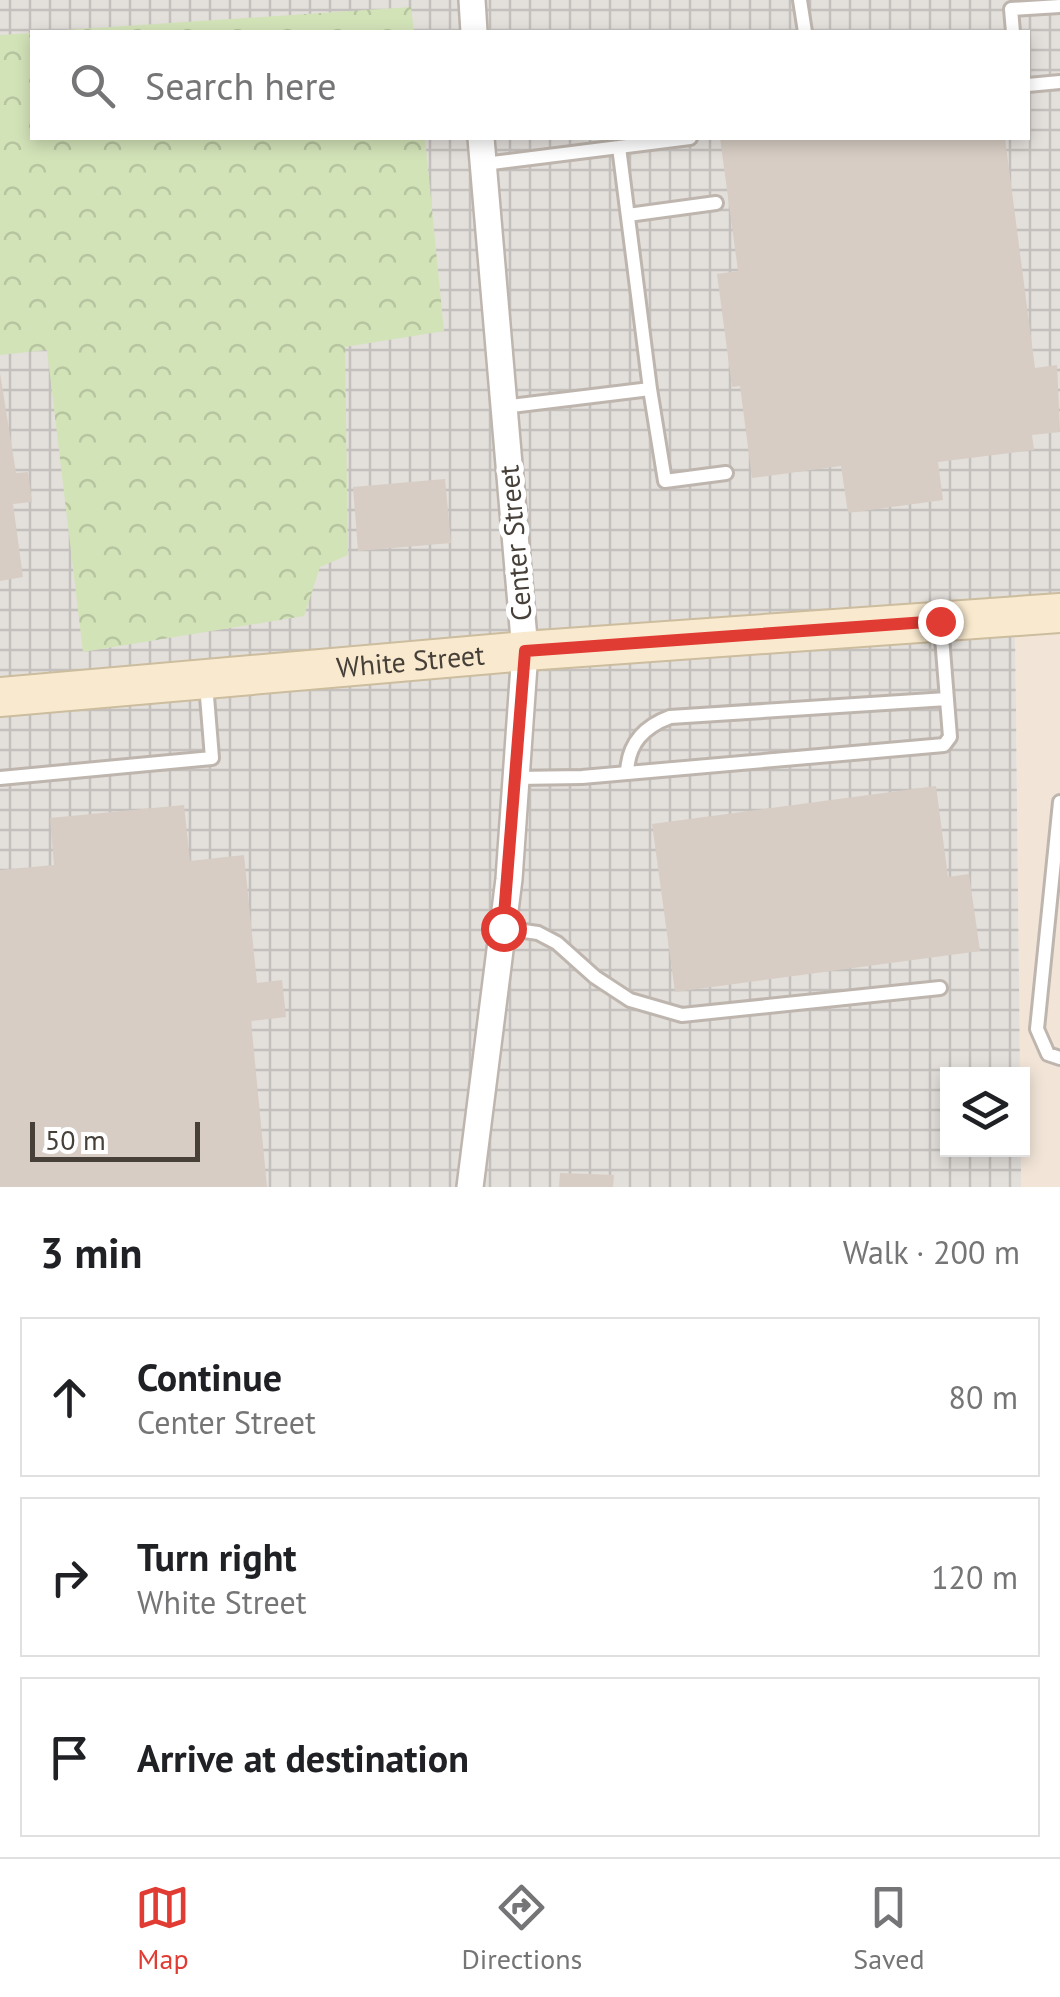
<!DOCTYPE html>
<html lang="en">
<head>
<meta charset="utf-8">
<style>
	body { margin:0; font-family:"PT Sans",sans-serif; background:#f6f6f6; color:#202124 }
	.controls { position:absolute; right:30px; bottom:30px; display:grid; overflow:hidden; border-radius:0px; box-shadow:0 5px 15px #0003 }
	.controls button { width:90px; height:90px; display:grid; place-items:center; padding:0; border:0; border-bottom:2px solid #e0e0e0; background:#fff; color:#202124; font:50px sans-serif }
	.scale { position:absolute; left:30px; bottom:25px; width:170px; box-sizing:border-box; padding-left:10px; border:5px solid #464039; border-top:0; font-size:28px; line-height:35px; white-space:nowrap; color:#464039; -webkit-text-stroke:8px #fff; paint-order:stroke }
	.stop { position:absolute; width:30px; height:30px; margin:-22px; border:8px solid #e13c33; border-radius:50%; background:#fff }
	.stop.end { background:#e13c33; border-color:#fff; box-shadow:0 2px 10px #0008 }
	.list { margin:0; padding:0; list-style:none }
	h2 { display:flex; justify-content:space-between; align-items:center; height:130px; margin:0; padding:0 40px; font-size:42px }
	h2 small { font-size:32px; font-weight:400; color:#757577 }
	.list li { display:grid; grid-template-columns:65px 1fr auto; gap:30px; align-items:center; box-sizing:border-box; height:160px; margin:0 20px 20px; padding:0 20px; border:2px solid #e0e0e0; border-radius:0px }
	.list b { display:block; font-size:38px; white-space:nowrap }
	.list p { margin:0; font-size:32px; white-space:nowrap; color:#757577 }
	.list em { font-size:32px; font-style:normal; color:#757577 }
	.icon { flex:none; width:55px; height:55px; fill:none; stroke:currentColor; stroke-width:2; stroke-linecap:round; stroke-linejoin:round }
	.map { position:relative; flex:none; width:1060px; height:1187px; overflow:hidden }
	.search { position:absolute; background:#fff; box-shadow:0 5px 15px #0003; left:30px; right:30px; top:30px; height:110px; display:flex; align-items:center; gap:25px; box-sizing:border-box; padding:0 35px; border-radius:0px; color:#757577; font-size:38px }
	.sheet { height:670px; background:#fff }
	nav { display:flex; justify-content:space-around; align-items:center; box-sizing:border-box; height:140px; border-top:2px solid #e0e0e0; background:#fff; font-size:28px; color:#757577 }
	nav a { display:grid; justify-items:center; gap:5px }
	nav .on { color:#e13c33 }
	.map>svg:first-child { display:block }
	.commercial { fill:#f2e5d8 }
	.industrial { fill:url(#industrial-grid); fill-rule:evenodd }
	.forest { fill:url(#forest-crowns) }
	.building { fill:#d7cdc4 }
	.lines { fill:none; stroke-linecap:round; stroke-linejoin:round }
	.lane-casing { stroke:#beb6ae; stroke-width:18 }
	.street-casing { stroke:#beb6ae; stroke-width:30 }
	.secondary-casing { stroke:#cdbd9f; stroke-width:42 }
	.lane { stroke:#fff; stroke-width:12 }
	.street { stroke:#fff; stroke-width:25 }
	.secondary { stroke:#f9eacf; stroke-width:38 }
	.route { stroke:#e13c33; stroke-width:12 }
	.labels { text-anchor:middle; stroke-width:10; stroke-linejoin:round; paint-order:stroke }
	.street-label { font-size:28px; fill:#464039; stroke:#fff }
</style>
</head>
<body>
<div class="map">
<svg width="1060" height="1187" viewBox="0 0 1060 1187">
	<defs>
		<pattern id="industrial-grid" width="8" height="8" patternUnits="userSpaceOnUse" patternTransform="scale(2.5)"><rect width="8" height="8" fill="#e3dfdb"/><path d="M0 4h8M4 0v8" fill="none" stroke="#c4c0bd"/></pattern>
		<pattern id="forest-crowns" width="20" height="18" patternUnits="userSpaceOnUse" patternTransform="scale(2.5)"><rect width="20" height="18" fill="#d3e3b8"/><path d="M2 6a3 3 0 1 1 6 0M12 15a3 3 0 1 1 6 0" fill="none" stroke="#b6c49f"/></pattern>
	</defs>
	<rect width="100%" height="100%" fill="#f3f0ea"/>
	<path class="commercial" d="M1060,612V1187H1021L1015,616Z"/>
	<path class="industrial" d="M0,0H1060V612L1015,617L1020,1074H948V1150H1021V1187H0ZM32,32H1028V138H32Z"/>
	<path class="forest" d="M411,7L414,32H35Z
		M32,33V138H425L444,331L345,347L348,555L320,567L304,616L83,652L47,350L0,355V35Z"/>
	<path class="building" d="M720,138H1005L1035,368L1057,365L1060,432L1032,435L1034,450L938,462L943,500L848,513L841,466L752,478L740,386L732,387L717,274L738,271Z
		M0,373L16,473L28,472L32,502L13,504L23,577L0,581Z
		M445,479L451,543L358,551L353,487Z
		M936,786L948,877L969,874L980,951L675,992L652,824Z
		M184,805L190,861L244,855L257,983L282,980L286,1017L251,1021L267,1187H0V870L54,865L50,818Z
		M560,1173L614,1175L613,1187H559Z"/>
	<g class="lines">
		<defs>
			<path id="lane" d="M800,0L805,32
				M1013,32L1011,9L1060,6
				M1028,85L1060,82
				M619,147L690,138
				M484,164L619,147L650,389L503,407
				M628,215L716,203
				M650,389L665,481L726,473
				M627,773C628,744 643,727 670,717L947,699
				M0,778L212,758L206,684
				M516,778L582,777L944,745L950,737L941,625
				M1060,802L1037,1029L1048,1054L1060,1058
				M503,928L538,933L557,943L595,977L630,1000L682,1015L940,988"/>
			<path id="street" d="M472,0L474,32
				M470,1187L509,879L525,651L481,138"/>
			<g id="secondary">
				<path id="s1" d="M0,697L525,651L1060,613"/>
			</g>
		</defs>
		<use href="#lane" class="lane-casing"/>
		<use href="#street" class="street-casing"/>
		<use href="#secondary" class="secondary-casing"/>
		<use href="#lane" class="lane"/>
		<use href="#street" class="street"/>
		<use href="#secondary" class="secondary"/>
	</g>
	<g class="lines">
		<path class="route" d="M503,928L525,651L940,621"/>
	</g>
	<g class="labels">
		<g class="street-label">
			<text transform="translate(515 543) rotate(-95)" y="10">Center Street</text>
			<text dy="10" stroke="none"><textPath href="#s1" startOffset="412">White Street</textPath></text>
		</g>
	</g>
</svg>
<div class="controls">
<button><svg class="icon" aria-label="layers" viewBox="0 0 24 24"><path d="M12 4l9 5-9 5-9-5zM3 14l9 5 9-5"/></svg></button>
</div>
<div class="scale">50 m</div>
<div class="stop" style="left:503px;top:928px"></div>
<div class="stop end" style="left:940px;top:621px"></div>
<div class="search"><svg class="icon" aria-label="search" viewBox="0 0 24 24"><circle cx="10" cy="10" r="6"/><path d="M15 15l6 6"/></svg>Search here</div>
</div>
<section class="sheet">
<h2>3 min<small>Walk · 200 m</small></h2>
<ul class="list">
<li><svg class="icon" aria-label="ahead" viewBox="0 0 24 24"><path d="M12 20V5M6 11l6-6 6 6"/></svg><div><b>Continue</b><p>Center Street</p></div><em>80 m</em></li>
<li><svg class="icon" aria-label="right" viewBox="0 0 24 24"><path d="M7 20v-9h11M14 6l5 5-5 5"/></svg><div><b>Turn right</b><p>White Street</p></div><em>120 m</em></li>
<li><svg class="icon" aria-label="arrive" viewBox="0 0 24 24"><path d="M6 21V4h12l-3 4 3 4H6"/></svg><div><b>Arrive at destination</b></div></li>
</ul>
</section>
<nav>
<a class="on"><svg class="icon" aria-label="map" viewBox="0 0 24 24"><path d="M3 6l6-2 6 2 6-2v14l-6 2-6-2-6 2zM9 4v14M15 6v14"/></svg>Map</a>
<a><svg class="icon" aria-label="directions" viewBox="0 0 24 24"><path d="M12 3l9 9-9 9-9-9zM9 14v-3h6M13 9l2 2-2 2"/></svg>Directions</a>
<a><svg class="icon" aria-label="saved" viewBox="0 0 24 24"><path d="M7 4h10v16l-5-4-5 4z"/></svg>Saved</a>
</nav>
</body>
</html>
